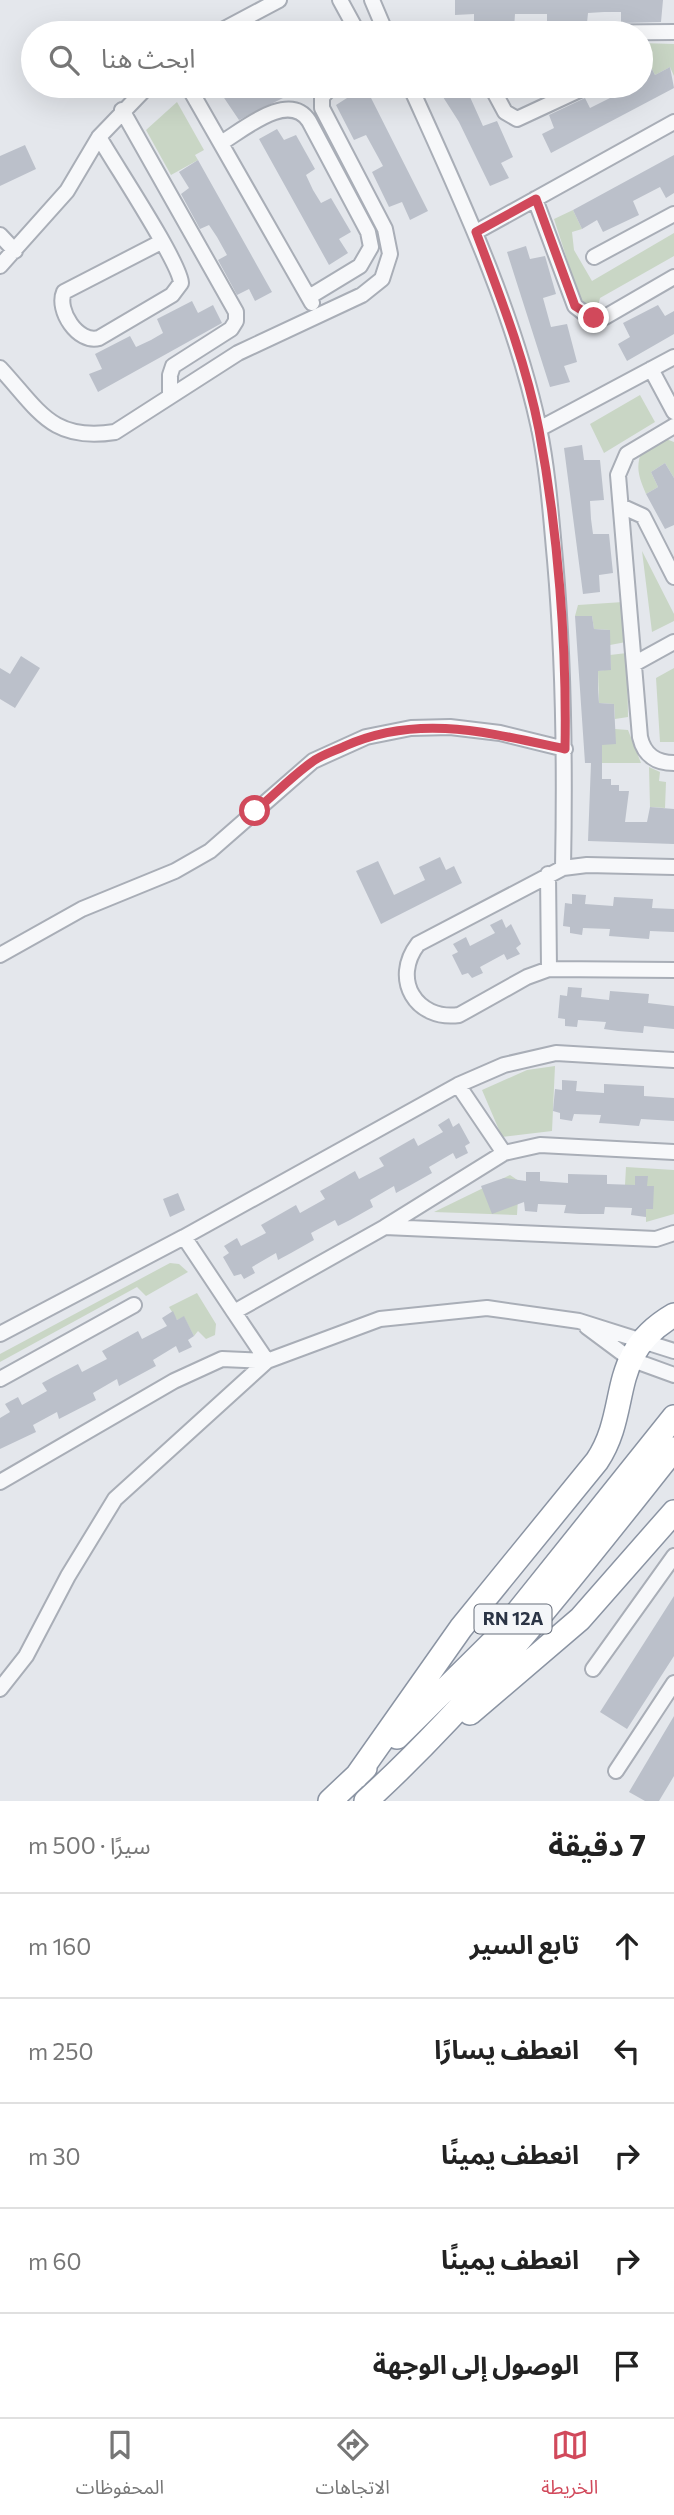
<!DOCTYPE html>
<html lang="ar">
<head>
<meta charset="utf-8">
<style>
	body { margin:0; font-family:Commissioner,"Noto Sans Arabic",sans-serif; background:#f6f6f6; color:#222; direction:rtl }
	.stop { position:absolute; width:21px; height:21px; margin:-16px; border:5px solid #d1495b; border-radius:50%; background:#fff }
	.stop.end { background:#d1495b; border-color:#fff; box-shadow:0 2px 7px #0008 }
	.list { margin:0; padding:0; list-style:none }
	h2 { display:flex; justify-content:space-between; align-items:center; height:91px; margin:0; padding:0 28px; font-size:30px }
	h2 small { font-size:23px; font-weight:400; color:#767676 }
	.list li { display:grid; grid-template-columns:46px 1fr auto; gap:21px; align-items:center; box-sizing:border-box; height:105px; padding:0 28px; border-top:2px solid #e0e0e0 }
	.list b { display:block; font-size:26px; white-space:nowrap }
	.list em { font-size:23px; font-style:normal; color:#767676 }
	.icon { flex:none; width:38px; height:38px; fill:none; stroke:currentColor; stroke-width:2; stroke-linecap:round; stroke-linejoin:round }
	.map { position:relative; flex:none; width:674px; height:1801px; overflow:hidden; direction:ltr }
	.search { position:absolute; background:#fff; box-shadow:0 7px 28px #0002; left:21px; right:21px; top:21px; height:77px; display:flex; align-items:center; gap:18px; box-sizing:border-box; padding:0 24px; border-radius:38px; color:#767676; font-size:26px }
	.sheet { height:616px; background:#fff }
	nav { display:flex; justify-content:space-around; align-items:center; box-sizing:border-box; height:98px; border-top:2px solid #e0e0e0; background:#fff; font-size:19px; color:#767676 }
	nav a { display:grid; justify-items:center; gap:4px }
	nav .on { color:#d1495b }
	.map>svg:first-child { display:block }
	.green { fill:#c9d6c5 }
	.building { fill:#bbc0ca }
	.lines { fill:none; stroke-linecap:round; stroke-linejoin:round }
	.minor-casing { stroke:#a9aeb7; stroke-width:18 }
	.trunk-casing { stroke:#8b94a3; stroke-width:26 }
	.minor { stroke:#f7f8fa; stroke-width:14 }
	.trunk { stroke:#fff; stroke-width:23 }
	.route { stroke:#d1495b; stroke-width:9 }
	.labels { text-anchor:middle; stroke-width:7; stroke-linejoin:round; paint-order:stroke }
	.shield { fill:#f4f6f9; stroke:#676e7b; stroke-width:2 }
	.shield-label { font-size:18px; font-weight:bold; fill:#2b3445 }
</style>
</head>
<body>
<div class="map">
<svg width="674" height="1801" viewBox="0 0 674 1801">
	<rect width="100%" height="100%" fill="#e4e7ec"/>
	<path class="green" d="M641,43L674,44V76L670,67L655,75L649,63L641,56Z
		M177,102L204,150L195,155L198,160L171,175L146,130Z
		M573,210L582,229L572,232L574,250L592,281L674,233V256L600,298L597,310L583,309L554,219Z
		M640,395L655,422L604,453L590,424Z
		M666,439L674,442V478L665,463L651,472L658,487L646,494C639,477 635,468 642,450Z
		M642,551L674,614V621L652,632Z
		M623,602L626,642L610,645V630L594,629L592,616H575L578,605Z
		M627,653L628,717L615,719L614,704L599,703L598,671L611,669L610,655Z
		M674,668V742H660L656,678Z
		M615,729L628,730L641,763H602V745Z
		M649,767L660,772L659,781L666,782L665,808L650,807Z
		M555,1066L552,1131L502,1137L482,1090L527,1070Z
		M626,1167L674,1170V1214L646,1222V1209L653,1208L647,1186L635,1176V1185H625Z
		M510,1175L519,1181L517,1215L434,1212Z
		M170,1263L179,1264L188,1272L146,1296L137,1287L0,1362V1354Z
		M197,1293L216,1324L215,1335L206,1339L198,1331L194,1336L184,1317L177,1320L169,1307Z"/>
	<path class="building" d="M455,0H663L661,22L621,23V12H604L588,13L587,23L547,25V14H515L514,29L474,28V14L455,15Z
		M649,63L655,75L670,67L674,88L551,153L542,134L554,128L549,115L585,98L590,108L618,94L615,86H641V67Z
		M216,86H274L283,98L239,120Z
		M342,86H365L428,211L410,220L402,202L389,207L372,172L383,166L366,135L354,140L336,105L347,98Z
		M436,86H481L470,97L483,126L497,121L513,157L501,163L509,178L490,186L459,122Z
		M277,129L284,140L296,135L315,169L306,175L313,190L321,203L331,198L351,232L339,239L348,253L329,265L259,139Z
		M25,145L36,169L0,186V156Z
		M674,155V193L666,198L660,187L633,201L639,215L603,232L597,220L582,229L573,210Z
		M198,160L272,292L255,301L249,289L237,295L218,260L227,255L217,237L209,225L200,229L181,194L189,188L179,172Z
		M526,246L530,259L545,256L556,294L543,298L551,327L567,324L577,362L564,366L570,382L550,387L507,252Z
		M192,301L198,313L213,305L222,323L98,392L89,374L102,369L95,354L130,336L136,347L151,340L163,333L157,319Z
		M658,305L665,316L674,311V334L627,361L618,344L630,337L623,323Z
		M582,445L584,460H600L604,500L590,501L591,519L593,534H609L613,573L599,575L600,592L583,594L564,448Z
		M665,463L674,478V525L665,529L646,494L658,487L651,472Z
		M575,616H592L594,629L610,630L611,670L598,671V689L599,703L614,704L616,744L602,745V779H611V785H619V791H629L625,822H647L650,807L674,809V844L588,841L591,763H585Z
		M21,656L40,668L15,708L0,699V668L10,674Z
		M440,857L446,870L454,866L462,883L381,924L356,871L378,861L394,895L425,880L419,867Z
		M572,894L586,895L585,904L613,906L614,897L653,899L652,908L674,909V932L650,931L649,939L609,936L610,929L583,928L582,935L570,933V927L563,926L565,903L572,904Z
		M502,919L506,928L511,924L521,944L516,948L520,954L507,960L504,954L480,967L483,973L472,978L468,973L462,975L452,955L458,952L453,944L466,937L470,946L495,933L490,925Z
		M568,987L582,988L581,997L609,1000L610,991L649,994L648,1003L674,1006V1029L644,1026L643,1033L618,1031L604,1029L606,1022L578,1020L577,1027L565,1026V1019L558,1018L560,995L567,996Z
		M562,1080L577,1081L576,1091L604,1093V1084L644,1086V1096L674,1098V1121L641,1119L639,1126L614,1124L599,1123L601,1115L574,1114L572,1121L560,1119V1113L553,1111L555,1089L562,1090Z
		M449,1118L453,1127L459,1123L470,1143L465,1146L468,1153L456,1159L453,1153L429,1167L432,1173L409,1186L396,1193L394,1186L370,1200L373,1207L350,1220L338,1226L335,1220L311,1233L314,1240L291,1253L278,1260L276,1253L252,1267L255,1273L244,1279L241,1274L234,1276L223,1257L229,1253L224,1246L237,1238L241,1246L266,1233L261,1225L296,1205L300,1213L325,1199L320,1191L331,1185L355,1171L359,1179L384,1166L379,1158L414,1138L418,1146L443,1132L438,1125Z
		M526,1172H540V1181L568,1183V1174L607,1175V1184L635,1185V1176H648L647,1186H654L653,1209H646V1217L631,1215L632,1208L605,1207L604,1214H579L564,1213L566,1205L538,1204L537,1212L525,1211L524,1202L492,1214L481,1186L504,1178L526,1181Z
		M178,1193L185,1210L170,1217L163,1199Z
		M173,1311L177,1320L184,1316L194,1336L188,1340L192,1347L179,1353L176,1346L153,1360L156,1366L119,1386L117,1379L93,1393L96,1400L59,1419L57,1412L33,1425L36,1432L0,1449V1418L10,1412L5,1404L18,1397L22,1405L47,1391L42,1383L53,1377L78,1364L82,1372L107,1359L102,1351L138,1331L142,1339L167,1326L162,1318Z
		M674,1596V1656L627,1729L600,1712Z
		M674,1716V1776L659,1801H645L629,1792Z"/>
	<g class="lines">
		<defs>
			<path id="minor" d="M340,0L358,33
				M372,0L386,33
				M217,33L279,0
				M552,33L674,32
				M188,86L312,303
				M410,86C460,197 513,308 539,428C548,471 551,517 555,560C564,663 565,765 563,868
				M491,86L505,112L517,119L588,86
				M122,110L236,312V321L231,329L173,366L170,375V395
				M99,137C113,162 180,262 181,283L172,295L99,338C78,344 56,310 64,292L161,242
				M221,143C243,130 289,90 309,121L368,232L371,247L360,266L309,297
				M535,199L575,306L588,316L605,317L674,277
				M476,232L674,122
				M0,235L15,251
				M594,257L674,214
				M0,266L67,191L99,137L148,86
				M0,368C39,410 51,442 115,432L238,353L362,295L382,279L390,254L385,229L322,108V97L332,86
				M651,369L674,412
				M674,426L627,454L618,475L640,737C644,755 656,763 674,763
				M539,429L674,357
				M621,506L643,516L674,577
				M634,664L674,642
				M674,867L587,865L563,868L418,944C391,979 416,1021 459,1015L527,977L549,969L674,970
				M548,874L549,969
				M0,955L82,909L175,871L210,851L313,761L366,737L411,728L450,727L500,733L565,749
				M674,1060L556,1053L504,1065L458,1085L184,1237L234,1312L385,1227L656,1239L674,1233
				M504,1153L540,1145L674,1152
				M385,1227L504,1153L458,1085
				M234,1312L267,1361
				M587,1327L630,1359L674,1375
				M0,1334L184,1237
				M0,1379L134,1305
				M0,1482L174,1381L222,1359L267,1361
				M593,1669L674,1556
				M0,1689L26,1656L68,1576L115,1499L267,1361L380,1319L487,1308L579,1321L674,1351
				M616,1771L674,1683"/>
			<path id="trunk" d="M470,1713L580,1619L674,1512
				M397,1737L497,1638L674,1417
				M356,1777L461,1628L597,1461C632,1408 605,1355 674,1315
				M330,1801L365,1768
				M366,1801C482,1695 577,1571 674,1449"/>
		</defs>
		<use href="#minor" class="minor-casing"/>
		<use href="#trunk" class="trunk-casing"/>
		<use href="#minor" class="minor"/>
		<use href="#trunk" class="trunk"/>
	</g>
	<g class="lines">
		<path class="route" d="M255,811C274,795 292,776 312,762C321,755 335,751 345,746C419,713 490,733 565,749C567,646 558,531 539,430C526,362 500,296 476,232L536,199L575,306L594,318"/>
	</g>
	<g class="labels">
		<rect class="shield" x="474.5" y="1604.5" width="77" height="29" rx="5"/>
		<g class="shield-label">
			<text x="513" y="1625">RN 12A</text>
		</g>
	</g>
</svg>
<div class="stop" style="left:255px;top:811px"></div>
<div class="stop end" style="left:594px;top:318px"></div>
<div class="search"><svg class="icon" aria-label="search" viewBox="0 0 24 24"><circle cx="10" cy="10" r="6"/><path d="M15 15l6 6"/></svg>ابحث هنا</div>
</div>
<section class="sheet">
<h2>7 دقيقة<small>سيرًا · 500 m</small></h2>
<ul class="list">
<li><svg class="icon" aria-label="ahead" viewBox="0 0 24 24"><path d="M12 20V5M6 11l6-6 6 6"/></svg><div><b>تابع السير</b></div><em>160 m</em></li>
<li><svg class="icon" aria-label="left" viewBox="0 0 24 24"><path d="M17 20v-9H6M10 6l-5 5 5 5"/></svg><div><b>انعطف يسارًا</b></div><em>250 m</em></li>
<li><svg class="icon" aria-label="right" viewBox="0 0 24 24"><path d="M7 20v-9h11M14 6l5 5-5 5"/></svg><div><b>انعطف يمينًا</b></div><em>30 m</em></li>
<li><svg class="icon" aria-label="right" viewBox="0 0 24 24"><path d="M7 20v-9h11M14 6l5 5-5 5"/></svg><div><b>انعطف يمينًا</b></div><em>60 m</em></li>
<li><svg class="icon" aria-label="arrive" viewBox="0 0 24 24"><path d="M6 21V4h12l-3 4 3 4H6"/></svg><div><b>الوصول إلى الوجهة</b></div></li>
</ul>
</section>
<nav>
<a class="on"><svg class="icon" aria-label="map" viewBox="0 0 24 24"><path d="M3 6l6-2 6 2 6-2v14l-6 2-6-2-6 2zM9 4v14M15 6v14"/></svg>الخريطة</a>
<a><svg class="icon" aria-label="directions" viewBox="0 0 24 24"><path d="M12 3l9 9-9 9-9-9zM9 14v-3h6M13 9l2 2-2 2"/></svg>الاتجاهات</a>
<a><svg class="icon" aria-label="saved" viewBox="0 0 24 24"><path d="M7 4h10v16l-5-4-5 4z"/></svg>المحفوظات</a>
</nav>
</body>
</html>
